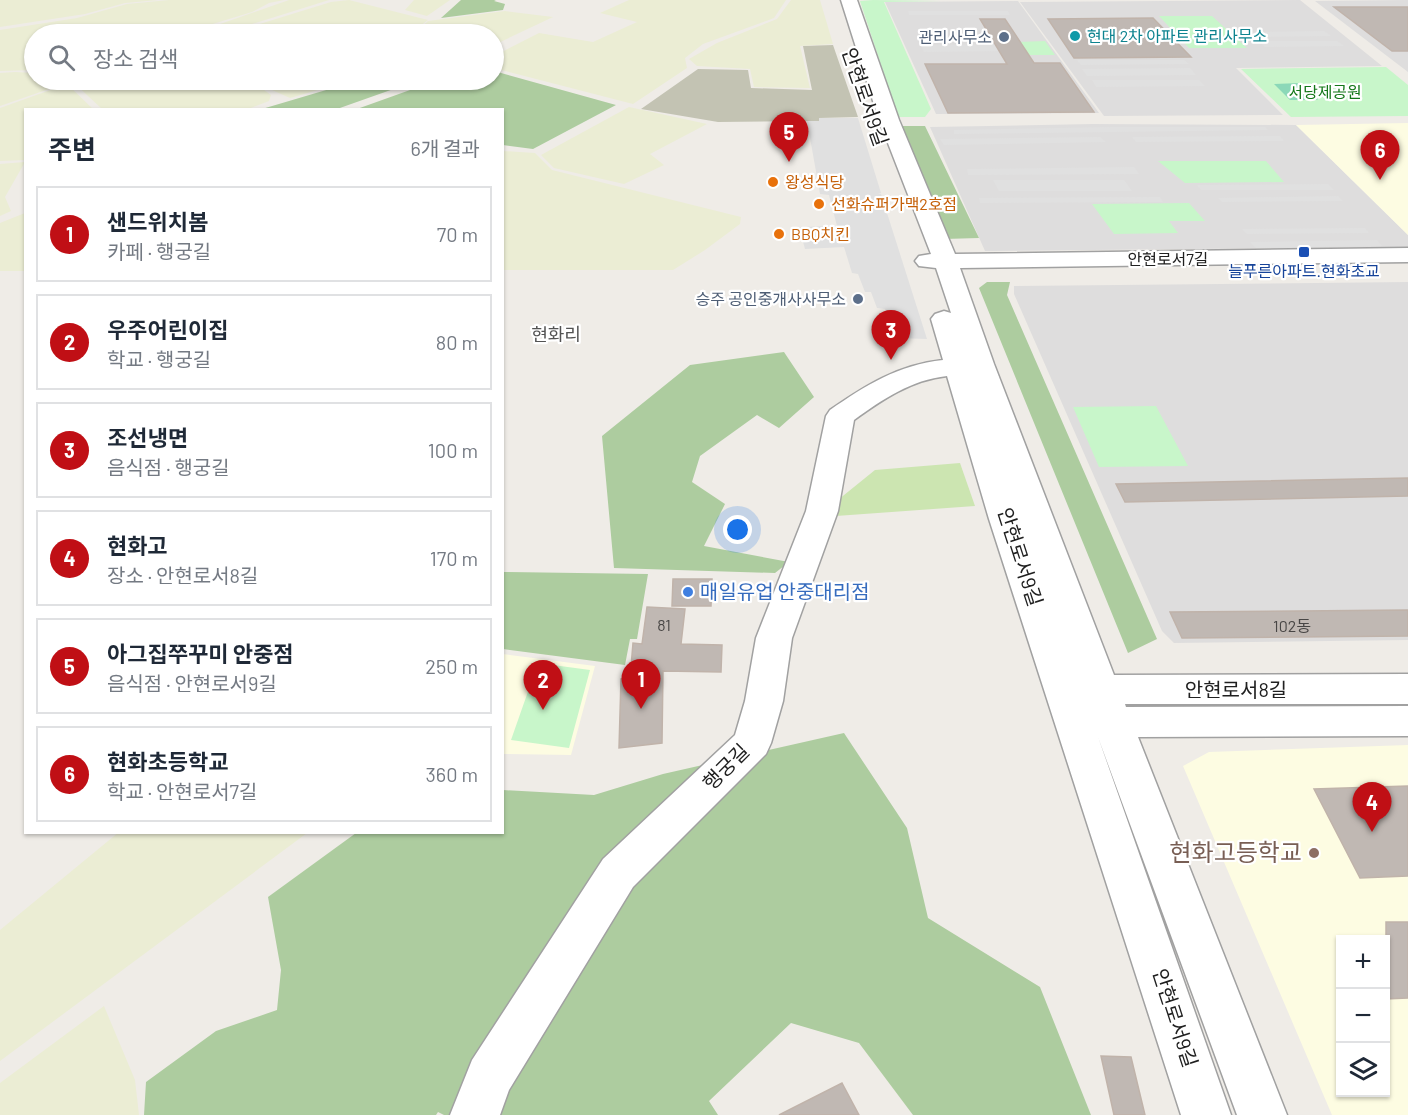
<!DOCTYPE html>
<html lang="ko">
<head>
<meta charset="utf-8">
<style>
	body { margin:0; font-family:Barlow,"Noto Sans KR",sans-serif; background:#f2f2f3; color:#1f2937 }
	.controls { position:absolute; right:18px; bottom:18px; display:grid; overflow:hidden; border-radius:0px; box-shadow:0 2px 4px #0004 }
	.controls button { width:54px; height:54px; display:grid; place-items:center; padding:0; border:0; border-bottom:2px solid #e0e1e3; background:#fff; color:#1f2937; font:30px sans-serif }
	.you { position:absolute; left:738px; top:530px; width:21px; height:21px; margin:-15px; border:4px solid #fff; border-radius:50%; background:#1a73e8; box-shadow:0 0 0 9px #1a73e833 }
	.badge { display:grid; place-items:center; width:39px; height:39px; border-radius:50%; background:#c00f15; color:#fff; font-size:20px; font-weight:700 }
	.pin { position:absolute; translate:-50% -50px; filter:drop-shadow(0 2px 3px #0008) }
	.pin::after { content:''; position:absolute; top:32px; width:21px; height:18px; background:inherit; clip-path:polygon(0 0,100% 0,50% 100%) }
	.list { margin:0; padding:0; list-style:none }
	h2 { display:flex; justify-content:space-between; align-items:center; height:78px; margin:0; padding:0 24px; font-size:26px }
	h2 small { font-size:20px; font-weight:400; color:#747a83 }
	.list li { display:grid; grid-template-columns:39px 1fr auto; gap:18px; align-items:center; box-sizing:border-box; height:96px; margin:0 12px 12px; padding:0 12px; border:2px solid #e0e1e3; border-radius:0px }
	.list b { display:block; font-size:22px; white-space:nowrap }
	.list p { margin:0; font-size:20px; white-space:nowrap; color:#747a83 }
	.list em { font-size:20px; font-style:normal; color:#747a83 }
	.icon { flex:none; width:33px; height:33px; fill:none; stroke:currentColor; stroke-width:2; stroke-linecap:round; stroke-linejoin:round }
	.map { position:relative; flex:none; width:1408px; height:1115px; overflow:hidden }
	.search { position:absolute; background:#fff; box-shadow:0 2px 4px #0004; left:24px; top:24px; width:480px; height:66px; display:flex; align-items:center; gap:15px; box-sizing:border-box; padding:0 21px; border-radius:33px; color:#747a83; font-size:22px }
	.panel { position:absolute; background:#fff; box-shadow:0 2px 4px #0004; left:24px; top:108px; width:480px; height:726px; border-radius:0px }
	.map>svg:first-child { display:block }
	.residential { fill:#dedddd }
	.education { fill:#fdfce2; fill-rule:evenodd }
	.construction { fill:#c3c3b3 }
	.farmland { fill:#ebedd4 }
	.grass { fill:#cce5b1 }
	.forest { fill:#adcc9f }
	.park { fill:#c8f6ca }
	.pitch { fill:#8bd8b8 }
	.parking { fill:#e0e0e0 }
	.building { fill:#c0b8b3; stroke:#c0b3aa; stroke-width:1.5 }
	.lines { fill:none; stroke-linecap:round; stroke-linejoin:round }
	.minor-casing { stroke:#a1a1a1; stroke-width:3 }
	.minor { fill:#fff; fill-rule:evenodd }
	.culture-dot { fill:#0f9aa8; stroke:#fff; stroke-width:2 }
	.service-dot { fill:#5c6f8a; stroke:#fff; stroke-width:2 }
	.food-dot { fill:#e8710a; stroke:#fff; stroke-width:2 }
	.transit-dot { fill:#1a4fb4; stroke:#fff; stroke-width:2 }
	.shop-dot { fill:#3f7fe0; stroke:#fff; stroke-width:2 }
	.education-dot { fill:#8d6e63; stroke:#fff; stroke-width:2 }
	.labels { text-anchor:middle; stroke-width:4.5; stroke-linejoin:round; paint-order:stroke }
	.far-culture-label { font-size:16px; fill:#0d838f; stroke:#fff; text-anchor:start }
	.far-service-label { font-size:16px; fill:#4e5e75; stroke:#fff; text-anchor:end }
	.far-park-label { font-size:16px; fill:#147719; stroke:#fff }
	.far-food-label { font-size:16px; fill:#c56008; stroke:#fff; text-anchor:start }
	.far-street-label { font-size:16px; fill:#202020; stroke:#fff }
	.far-transit-label { font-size:16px; fill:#164399; stroke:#fff }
	.number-label { font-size:16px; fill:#484645 }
	.far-quarter-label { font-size:18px; fill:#535353; stroke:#fff }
	.street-label { font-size:20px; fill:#202020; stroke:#fff }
	.shop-label { font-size:20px; fill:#366cbe; stroke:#fff; text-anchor:start }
	.near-education-label { font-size:24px; fill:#785e54; stroke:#fff; text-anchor:end }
</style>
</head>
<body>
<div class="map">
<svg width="1408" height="1115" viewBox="0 0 1408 1115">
	<rect width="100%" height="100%" fill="#efece7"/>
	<path class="residential" d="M1300,0L1382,66L1236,68L1283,115L1104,116L1020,2Z
		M1408,0V72L1315,1Z
		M1018,1L1099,113L936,114L885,2Z
		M1093,124L1296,125L1408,235V247L985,251L930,127Z
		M1408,282V640L1174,643L1162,631L1014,294V286Z"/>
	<path class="education" d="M1408,123V235L1296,125Z
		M503,654L595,666L571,755L503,754Z
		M1408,745V1115H1332L1183,766L1209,752ZM1340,940H1386V1092H1340Z"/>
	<path class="construction" d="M833,45L858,117L819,118V121L718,122L641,109L698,69L748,70L751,88L812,90L803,46Z"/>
	<path class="farmland" d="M0,0H158L125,3L85,14L0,27Z
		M169,0H284L269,3L252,12L180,34H34V70L0,71V30L77,18L127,4Z
		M289,0H329L220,34H207L200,31Z
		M349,0L428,20L410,34H227L331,2Z
		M414,0H450L427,16L405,10Z
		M629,0H786L774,18L703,44L685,58L687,68L633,104L494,68V56L539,33L593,42L637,22L600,13Z
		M791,0H820L833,44L800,46L810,88L754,87L750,69L697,66L689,59L717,43L777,19Z
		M505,11L553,17L494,45V34H432L416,32L428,21Z
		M15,72L34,73V80H75L0,106V73Z
		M82,80H250L271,95L269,101L248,109H102L73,82Z
		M257,80H352L290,98L272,90Z
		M67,84L93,109L26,110L25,160L0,161V108Z
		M629,107L707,124L650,154L664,165L624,184L554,168L541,155Z
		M502,151L535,153L552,170L741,217L740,224L705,250L673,270H503Z
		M25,162L5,197L11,211L0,216V164Z
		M25,213V271H0V223Z
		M119,832L307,833L0,1061V930Z
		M104,1006L135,1080L139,1115H0V1083Z"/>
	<path class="grass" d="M960,463L975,506L836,516L833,504L875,470Z"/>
	<path class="forest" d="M461,0H496L494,1L505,4L503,10L441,18Z
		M494,71L616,105L533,149L503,145L502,110L357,109L438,80H494Z
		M360,80H419L337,109H262Z
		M901,126H925L979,238L944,239Z
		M987,282H1010L1007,295L1157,639L1128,653L979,288Z
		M784,352L814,397L779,428L757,415L700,456L692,482L725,504L704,546L789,562L775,573L614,568L602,436L690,365Z
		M503,572L648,574L637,639H630L625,665L503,649Z
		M844,733L907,828L928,918L1040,987L1091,1115H913L859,1043L791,1023L709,1101L718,1115H444L438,1112L436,1115H144L146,1082L216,1031L277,1010L281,970L268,897L356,833L502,832L503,790L594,795L663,774Z"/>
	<path class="park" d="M873,0L941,1L884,2L931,109L925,117H898L860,1Z
		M1159,16H1212L1247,48H1189Z
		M1045,41L1055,55H1027L1018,42Z
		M1386,67L1408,85V116L1291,117L1241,69Z
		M1158,161H1266L1284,182L1185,183Z
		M1189,203L1205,221H1169L1178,233L1114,234L1092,204Z
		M1156,406L1188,466L1099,467L1073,407Z
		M538,663L590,670L569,748L511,740Z"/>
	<path class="pitch" d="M1301,83L1318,100H1290L1274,84Z"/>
	<path class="parking" d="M908,11H1008L1010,15H909Z
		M1324,31L1331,36L1253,37L1247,32Z
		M1259,41H1337L1344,46L1265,47Z
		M1006,44L1010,51L924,52L921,45Z
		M1077,60H1184L1189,64L1081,65Z
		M1190,68L1196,75L1087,76L1082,69Z
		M1092,80H1199L1205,86L1096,87Z
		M819,118H858L881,193L878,194H881L927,339L895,338L885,309L877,308L871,292H865L858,274L852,273L844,247L805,249L799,227L837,226L829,195L820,194L807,121H819Z
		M1111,127H1265L1268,130L954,134V130Z
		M1280,136L1284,141L1136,142L1132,137Z
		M1100,137L1106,142L944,145L940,139Z
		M1134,167L1139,174L968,175L967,169Z
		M993,180H1124L1132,191H999Z
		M1328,184L1334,190H1201L1197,185Z
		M1338,196L1343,201L1222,202L1218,198Z
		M1160,197L1163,202L980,203L979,198Z
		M1365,228L1369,233L1247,234L1242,229Z
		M1377,240L1382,246L1256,248L1250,242Z"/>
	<path class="building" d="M1334,7H1408V51H1392Z
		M1153,18L1191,57L1074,58L1048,19Z
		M980,19H1005L1034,63H1060L1094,112L948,113L925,64H1007Z
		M1408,478V496L1125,502L1116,484Z
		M673,579H712L711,606H672Z
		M647,607L685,609L681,644L722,645L721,672L663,671L662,743L619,748L621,679H630L633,643L642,644Z
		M1408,610V636L1182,638L1170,612Z
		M1408,786V876L1360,878L1314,789Z
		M1386,922H1408V998L1386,999Z
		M1101,1056L1131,1057L1145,1115H1114Z
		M842,1083L859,1115H779Z"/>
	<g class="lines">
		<defs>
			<path id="minor" d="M841,0H857L899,120L955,254L1408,248V262L960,268L994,364L1114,675L1408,674V704H1125L1126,707L1408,706V736L1138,737L1287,1115H1237L1098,737L1231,1115H1181L989,519L947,376C911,380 883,399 854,420L838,511L792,638L783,701L771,743L766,754L633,887L509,1090L500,1115H450L472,1060L603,859L735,735L745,701L756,638L806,511L826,416L830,410C866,385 898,365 943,360L931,319L935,314L944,311L951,313L936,268L919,266L915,261L919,256L931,254L879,120Z"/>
		</defs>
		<use href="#minor" class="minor-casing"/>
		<use href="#minor" class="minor"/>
	</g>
	<circle class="culture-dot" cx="1075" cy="36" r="6"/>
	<g class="service-dot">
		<circle cx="1004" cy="37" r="6"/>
		<circle cx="858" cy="299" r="6"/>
	</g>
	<g class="food-dot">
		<circle cx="773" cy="182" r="6"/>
		<circle cx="819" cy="204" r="6"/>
		<circle cx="779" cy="234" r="6"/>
	</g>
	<rect class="transit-dot" x="1298" y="246" width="12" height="12" rx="3"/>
	<circle class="shop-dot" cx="688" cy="592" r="6"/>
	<circle class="education-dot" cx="1314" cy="853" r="6"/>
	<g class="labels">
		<g class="far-culture-label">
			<text x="1087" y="42">현대 2차 아파트 관리사무소</text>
		</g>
		<g class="far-service-label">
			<text x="992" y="43">관리사무소</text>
			<text x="846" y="305">승주 공인중개사사무소</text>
		</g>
		<g class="far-park-label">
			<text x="1325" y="98">서당제공원</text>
		</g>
		<g class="far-food-label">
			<text x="785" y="188">왕성식당</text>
			<text x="831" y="210">선화슈퍼가맥2호점</text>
			<text x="791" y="240">BBQ치킨</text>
		</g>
		<g class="far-street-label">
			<text x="1168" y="265">안현로서7길</text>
		</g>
		<g class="far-transit-label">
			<text x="1304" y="277">늘푸른아파트.현화초교</text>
		</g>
		<g class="number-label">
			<text x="664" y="631">81</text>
			<text x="1292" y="632">102동</text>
		</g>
		<g class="far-quarter-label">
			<text x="556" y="341">현화리</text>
		</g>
		<g class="street-label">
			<text transform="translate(865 97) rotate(71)" y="7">안현로서9길</text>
			<text transform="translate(1020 557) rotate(72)" y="7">안현로서9길</text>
			<text x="1236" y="697">안현로서8길</text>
			<text transform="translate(726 767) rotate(-45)" y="7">행궁길</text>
			<text transform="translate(1175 1018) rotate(72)" y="7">안현로서9길</text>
		</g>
		<g class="shop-label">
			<text x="700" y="599">매일유업 안중대리점</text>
		</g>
		<g class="near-education-label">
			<text x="1302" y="861">현화고등학교</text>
		</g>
	</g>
</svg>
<div class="controls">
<button>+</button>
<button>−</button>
<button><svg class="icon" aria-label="layers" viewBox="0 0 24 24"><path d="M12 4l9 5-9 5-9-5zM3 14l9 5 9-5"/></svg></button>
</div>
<div class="you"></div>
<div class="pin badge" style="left:641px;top:709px">1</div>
<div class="pin badge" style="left:543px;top:710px">2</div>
<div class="pin badge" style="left:891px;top:360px">3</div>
<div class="pin badge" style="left:1372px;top:832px">4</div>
<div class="pin badge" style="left:789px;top:162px">5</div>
<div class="pin badge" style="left:1380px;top:180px">6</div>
<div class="search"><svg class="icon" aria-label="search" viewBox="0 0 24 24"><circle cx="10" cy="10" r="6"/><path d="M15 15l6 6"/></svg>장소 검색</div>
<section class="panel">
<h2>주변<small>6개 결과</small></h2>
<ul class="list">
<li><span class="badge">1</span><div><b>샌드위치봄</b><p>카페 · 행궁길</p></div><em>70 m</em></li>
<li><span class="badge">2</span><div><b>우주어린이집</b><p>학교 · 행궁길</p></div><em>80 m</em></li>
<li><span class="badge">3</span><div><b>조선냉면</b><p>음식점 · 행궁길</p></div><em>100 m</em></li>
<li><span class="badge">4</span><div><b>현화고</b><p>장소 · 안현로서8길</p></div><em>170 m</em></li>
<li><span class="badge">5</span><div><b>아그집쭈꾸미 안중점</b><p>음식점 · 안현로서9길</p></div><em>250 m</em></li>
<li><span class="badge">6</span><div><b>현화초등학교</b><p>학교 · 안현로서7길</p></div><em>360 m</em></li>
</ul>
</section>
</div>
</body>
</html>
